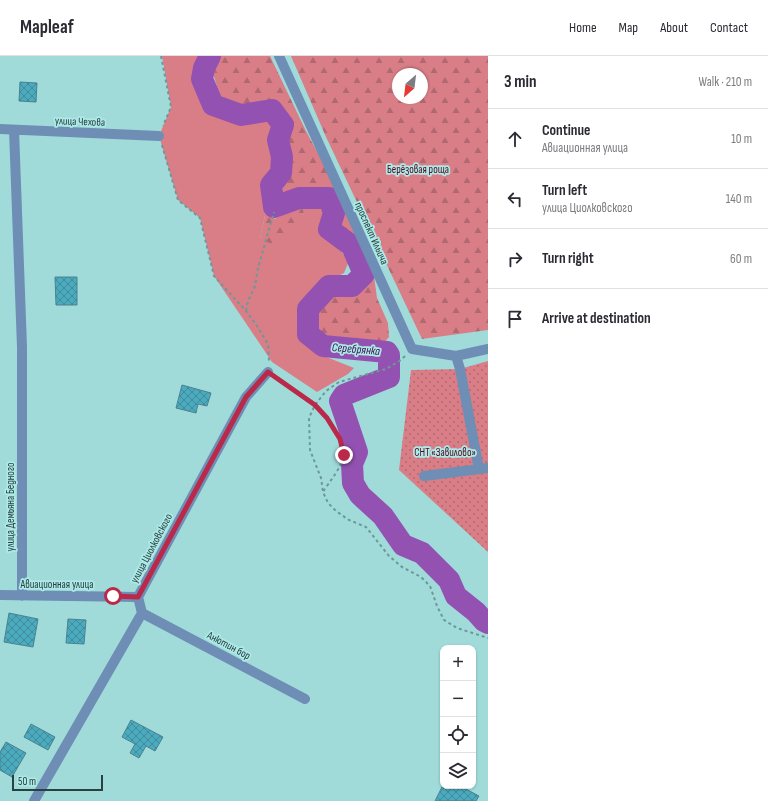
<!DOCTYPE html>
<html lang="en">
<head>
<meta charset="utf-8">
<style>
	body { margin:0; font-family:"Sofia Sans Condensed",sans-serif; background:#f2f2f3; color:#2b2b33 }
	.controls { position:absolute; right:12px; bottom:12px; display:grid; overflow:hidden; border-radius:8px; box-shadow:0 1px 3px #0004 }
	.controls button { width:36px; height:36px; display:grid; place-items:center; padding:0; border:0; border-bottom:1px solid #e1e1e2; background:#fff; color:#2b2b33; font:20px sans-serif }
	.compass { position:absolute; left:392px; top:12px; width:36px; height:36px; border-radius:50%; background:#fff; box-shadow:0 1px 3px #0004; rotate:208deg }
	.scale { position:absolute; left:12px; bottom:10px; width:91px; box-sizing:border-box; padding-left:4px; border:2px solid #294141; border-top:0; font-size:11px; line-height:14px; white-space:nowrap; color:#294141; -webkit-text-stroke:3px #ade9e7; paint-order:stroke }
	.stop { position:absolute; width:12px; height:12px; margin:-9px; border:3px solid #ba2949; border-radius:50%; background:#fff }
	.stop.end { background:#ba2949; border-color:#fff; box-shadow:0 1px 4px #0008 }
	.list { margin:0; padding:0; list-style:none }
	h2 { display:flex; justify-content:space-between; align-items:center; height:52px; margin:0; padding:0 16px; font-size:17px }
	h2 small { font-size:13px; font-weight:400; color:#7c7c81 }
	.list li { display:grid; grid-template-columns:26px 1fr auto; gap:12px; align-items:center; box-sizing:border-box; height:60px; padding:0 16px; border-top:1px solid #e1e1e2 }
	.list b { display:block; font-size:15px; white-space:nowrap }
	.list p { margin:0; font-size:13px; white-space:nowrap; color:#7c7c81 }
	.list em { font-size:13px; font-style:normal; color:#7c7c81 }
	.icon { flex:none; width:22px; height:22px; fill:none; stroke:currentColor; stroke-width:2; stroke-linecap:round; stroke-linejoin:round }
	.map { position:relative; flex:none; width:488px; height:745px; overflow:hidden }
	header { display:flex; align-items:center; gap:24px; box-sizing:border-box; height:56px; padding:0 20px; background:#fff; border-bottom:1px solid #e1e1e2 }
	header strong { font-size:19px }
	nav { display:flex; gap:22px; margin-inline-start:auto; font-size:14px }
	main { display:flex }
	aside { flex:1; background:#fff }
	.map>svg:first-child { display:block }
	.grass { fill:#d97e87 }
	.forest { fill:url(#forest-firs); fill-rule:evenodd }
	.park { fill:url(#park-dots) }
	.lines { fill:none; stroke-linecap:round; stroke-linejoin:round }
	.river { stroke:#9352b1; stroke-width:22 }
	.building { fill:url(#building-cross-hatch); stroke:#4c828e }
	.path { stroke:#6c9898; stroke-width:2; stroke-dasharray:3 3; stroke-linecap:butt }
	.minor { stroke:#6e8eb5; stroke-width:10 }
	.route { stroke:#ba2949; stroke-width:5 }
	.labels { text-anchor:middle; stroke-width:3.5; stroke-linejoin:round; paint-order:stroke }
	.street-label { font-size:11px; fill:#294141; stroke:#ade9e7 }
	.park-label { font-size:11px; fill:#57061b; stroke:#ade9e7 }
	.water-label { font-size:12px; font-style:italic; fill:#3e1350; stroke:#ade9e7 }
</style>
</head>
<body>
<header>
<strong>Mapleaf</strong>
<nav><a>Home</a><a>Map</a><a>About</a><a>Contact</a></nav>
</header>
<main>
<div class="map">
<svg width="488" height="745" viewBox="0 0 488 745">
	<defs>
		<pattern id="forest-firs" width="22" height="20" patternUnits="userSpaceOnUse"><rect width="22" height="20" fill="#d97e87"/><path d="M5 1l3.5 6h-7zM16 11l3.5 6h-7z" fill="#b06970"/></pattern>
		<pattern id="park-dots" width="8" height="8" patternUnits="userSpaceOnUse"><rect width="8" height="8" fill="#d97e87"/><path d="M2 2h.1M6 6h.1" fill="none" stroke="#b06970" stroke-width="1.8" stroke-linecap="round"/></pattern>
		<pattern id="building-cross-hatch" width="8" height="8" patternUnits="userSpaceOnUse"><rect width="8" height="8" fill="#4baabe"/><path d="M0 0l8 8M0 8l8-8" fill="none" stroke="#3e8c9c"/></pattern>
	</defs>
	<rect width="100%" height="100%" fill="#a0dbda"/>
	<path class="grass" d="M162,0H201L202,3C191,20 204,39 211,55L244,66L270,59L277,71L272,84L276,106L266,128V155L260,183L304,158L303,149L326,152L327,161L326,176L349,205L344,217L327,226L303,253L301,280L319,298L354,312L348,318L317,336L272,306L214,220L200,162L178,144L159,80L171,51Z"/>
	<path class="forest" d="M216,0H270L306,75L347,151L372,206L377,242L388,267L389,281L379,292L326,285L316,275L312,257L333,237L357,234L371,221L355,187L336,170L339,152L334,140L327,137L299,138L284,141L282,127L287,104L283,87L287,67L274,50L244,55L220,41L213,17Z
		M291,0H488V274L422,283L326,81ZM398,18H422V42H398Z
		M303,149L304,158L282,192L260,183L266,155L275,163L284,155Z"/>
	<path class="park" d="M488,305V496L399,414L411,314L460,313Z"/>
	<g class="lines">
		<path class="river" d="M210,0L204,12L202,23L213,49L241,59L272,54L283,69L278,84L282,101L281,117L271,129L274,151L299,142H329L334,157L329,173L352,190L364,218L352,230H329L308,253V278L323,290L387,296L389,299V321L344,339L340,345L357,396L352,408L353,427L360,439L383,460L403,489L422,497L449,524L456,540L476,556L484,565L488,567"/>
	</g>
	<path class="building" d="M20,26L37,27L36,46L19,45Z
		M55,221H77V249H56Z
		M182,329L211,337L207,350L198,348L196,357L176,352Z
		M9,557L38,563L33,591L4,586Z
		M68,563L86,564L84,588L66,587Z
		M131,664L163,681L155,695L146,690L139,702L130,697L135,688L122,681Z
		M31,668L55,681L48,694L24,681Z
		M6,686L26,697L12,721L0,714V696Z
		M443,729L460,730L479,740L476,745H435Z"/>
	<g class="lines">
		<path class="path" d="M161,0L171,51L163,70
			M162,89L178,144L200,162L214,220L246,255L257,270L268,288L269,305
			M246,255L248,245L255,230L258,212L274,156
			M405,300L401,304L386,313L339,326L326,335L315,349L309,362L310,394L321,422L323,436L328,447L336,455L349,464L366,471L389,500L402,511L421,521L430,530L437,550L444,564L457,572L488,582
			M276,322C299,338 317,348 333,372C338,380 343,388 343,398C344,409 329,426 323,436"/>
		<path class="minor" d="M279,0L412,293L456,300L488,293
			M0,73L159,80
			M14,74L22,291V540
			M456,300L460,313L479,413
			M424,420L488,412
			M0,539L138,541
			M142,557L305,643
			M34,745L142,557L138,541L246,341L268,316"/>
	</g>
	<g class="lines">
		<path class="route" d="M113,540L138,541L246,341L268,316L315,349L327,362L340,383L344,399"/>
	</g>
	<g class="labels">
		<g class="street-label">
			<text transform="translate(80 65) rotate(2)" y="4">улица Чехова</text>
			<text transform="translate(372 177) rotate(66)" y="4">проспект Ильича</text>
			<text transform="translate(10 451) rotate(-90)" y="4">улица Демьяна Бедного</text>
			<text transform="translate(151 492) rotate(-62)" y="4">улица Циолковского</text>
			<text x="57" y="532">Авиационная улица</text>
			<text transform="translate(229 589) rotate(28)" y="4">Анютин бор</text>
		</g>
		<g class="park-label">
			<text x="418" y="117">Берёзовая роща</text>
			<text x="445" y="400">СНТ «Завилово»</text>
		</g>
		<g class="water-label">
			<text transform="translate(356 293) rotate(5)" y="4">Серебрянка</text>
		</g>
	</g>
</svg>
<div class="controls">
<button>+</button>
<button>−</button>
<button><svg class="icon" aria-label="locate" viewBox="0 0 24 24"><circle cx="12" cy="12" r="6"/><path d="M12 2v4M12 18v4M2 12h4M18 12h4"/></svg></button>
<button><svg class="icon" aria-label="layers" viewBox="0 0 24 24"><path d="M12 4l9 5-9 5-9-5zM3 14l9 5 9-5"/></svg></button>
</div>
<svg class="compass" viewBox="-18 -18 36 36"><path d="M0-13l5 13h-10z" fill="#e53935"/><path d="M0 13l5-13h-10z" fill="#7c7c81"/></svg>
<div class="scale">50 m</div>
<div class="stop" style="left:113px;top:540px"></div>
<div class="stop end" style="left:344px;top:399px"></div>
</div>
<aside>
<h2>3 min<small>Walk · 210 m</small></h2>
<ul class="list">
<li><svg class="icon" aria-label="ahead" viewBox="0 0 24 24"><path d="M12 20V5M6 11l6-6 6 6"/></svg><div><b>Continue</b><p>Авиационная улица</p></div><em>10 m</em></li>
<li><svg class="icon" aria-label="left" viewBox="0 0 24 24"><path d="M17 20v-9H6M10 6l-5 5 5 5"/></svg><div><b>Turn left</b><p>улица Циолковского</p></div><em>140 m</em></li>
<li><svg class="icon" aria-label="right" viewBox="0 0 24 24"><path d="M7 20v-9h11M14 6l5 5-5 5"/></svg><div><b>Turn right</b></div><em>60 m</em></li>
<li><svg class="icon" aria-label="arrive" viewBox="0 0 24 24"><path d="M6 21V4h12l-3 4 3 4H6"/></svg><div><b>Arrive at destination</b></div></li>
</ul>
</aside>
</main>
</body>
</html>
